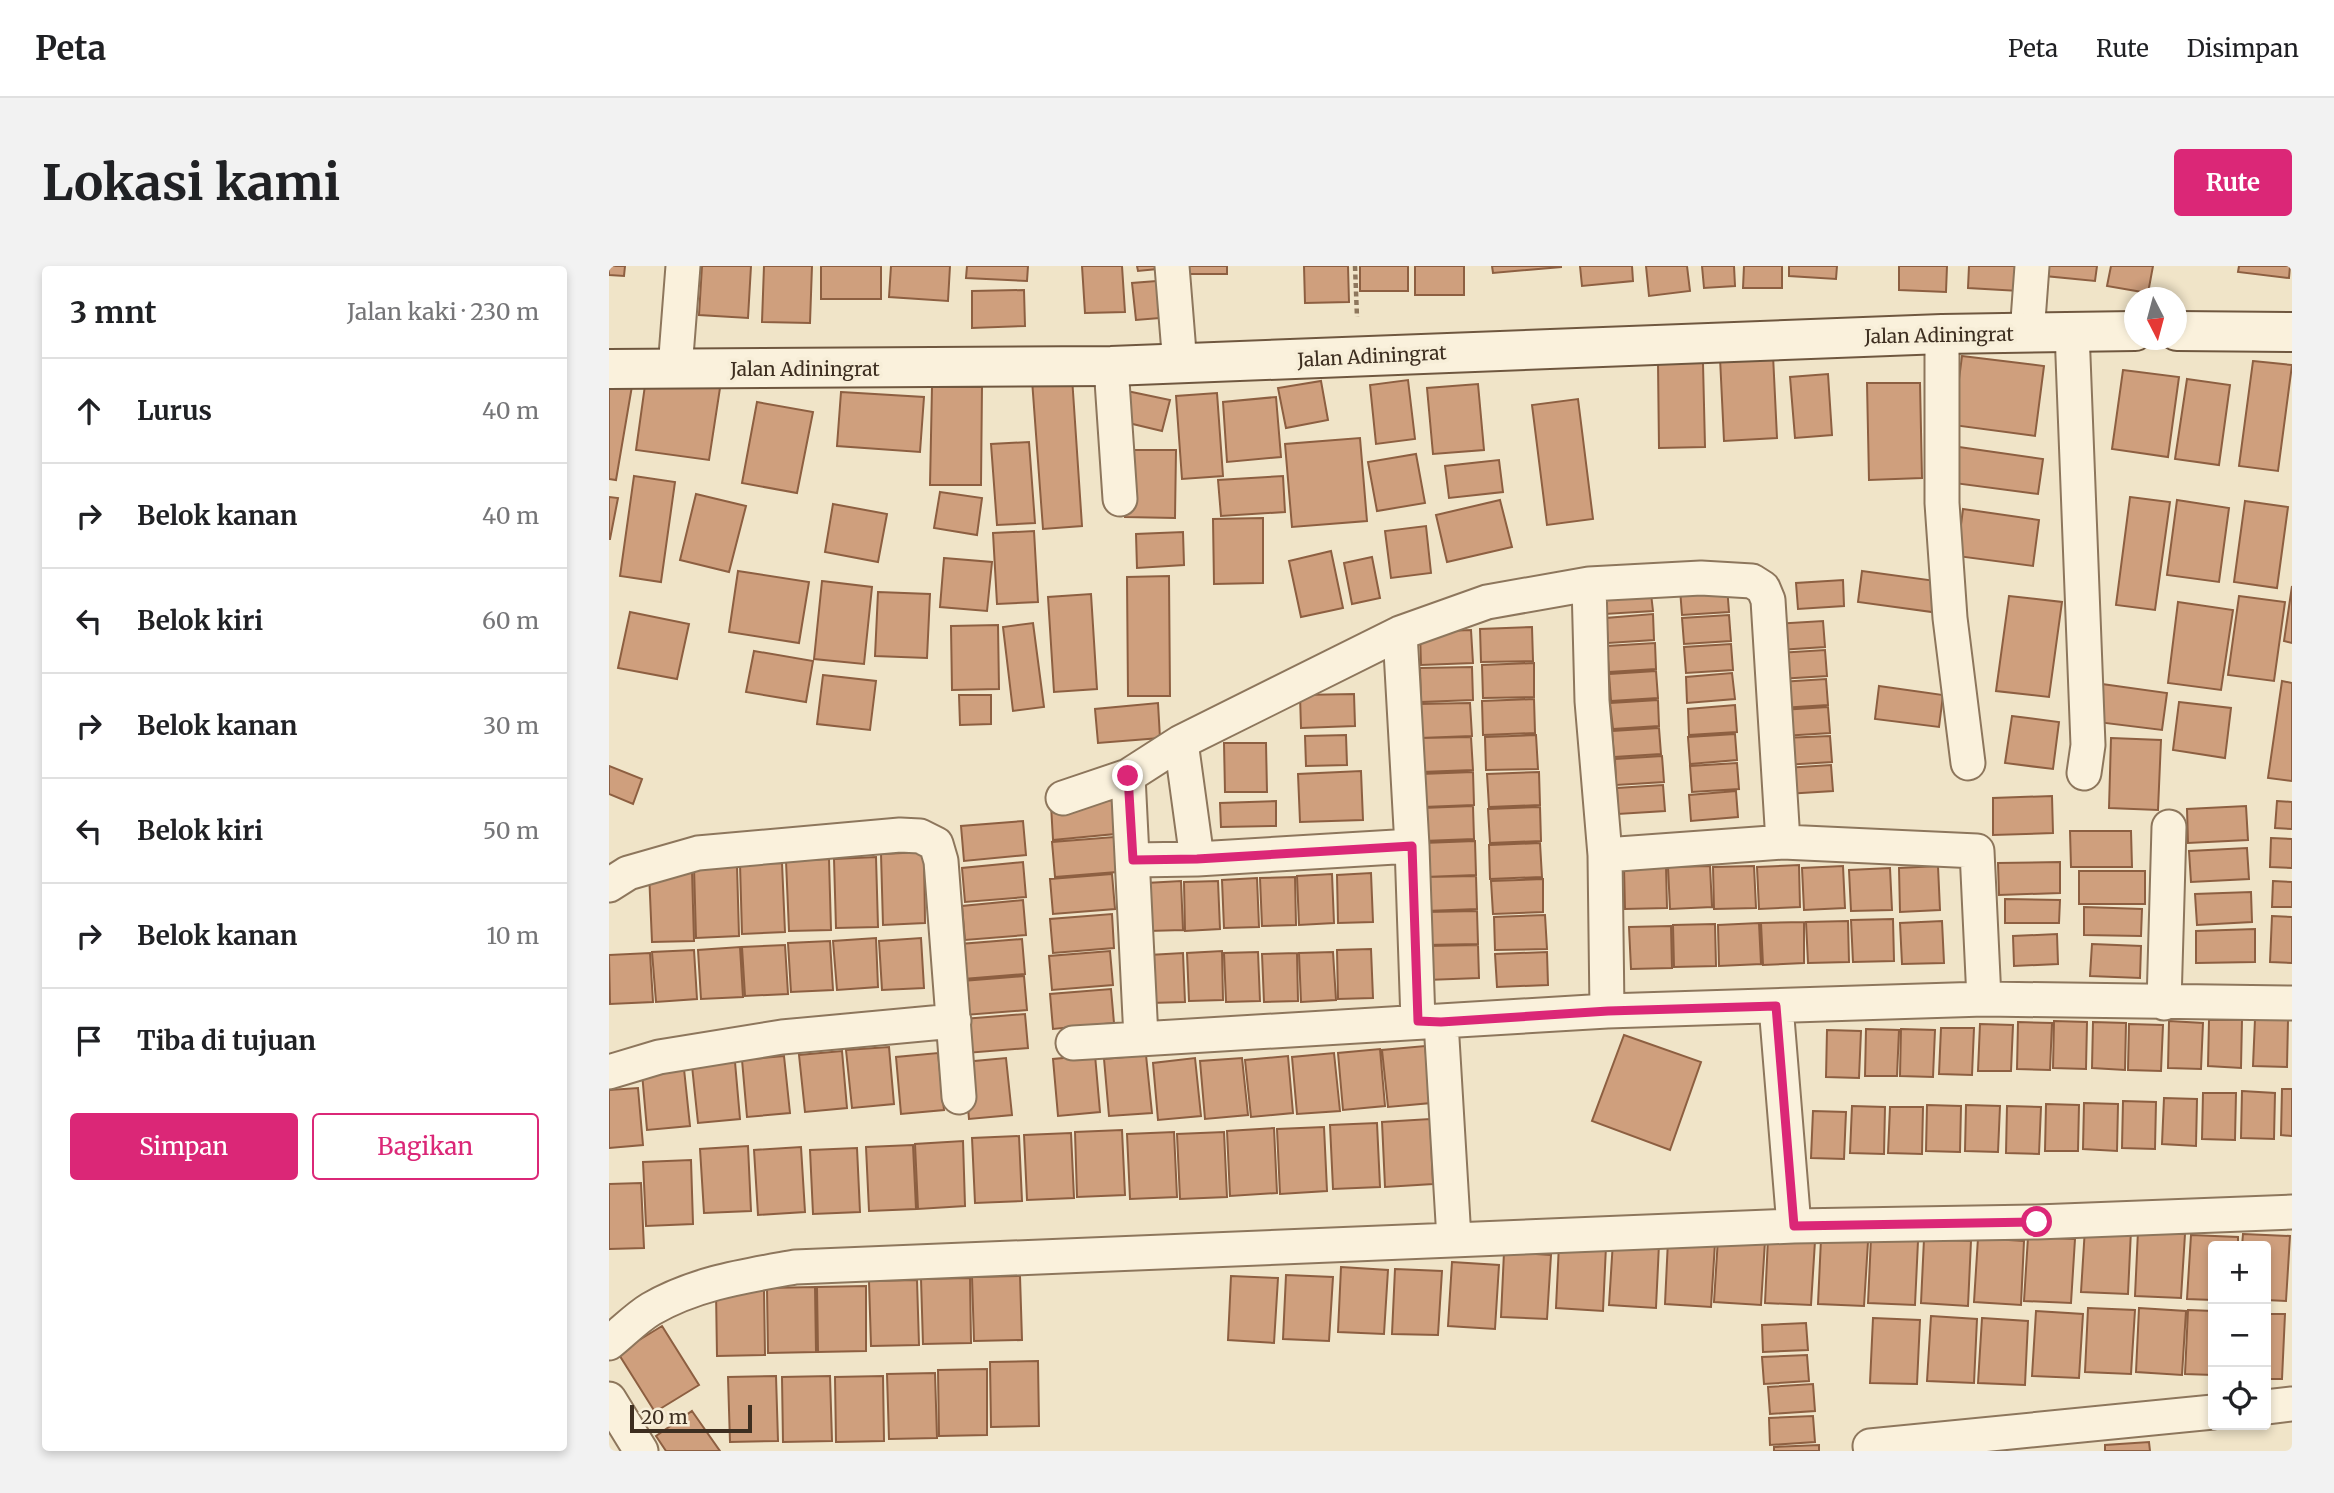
<!DOCTYPE html>
<html lang="id">
<head>
<meta charset="utf-8">
<style>
	body { margin:0; font-family:Merriweather,serif; background:#f2f2f2; color:#202124 }
	.controls { position:absolute; right:21px; bottom:21px; display:grid; overflow:hidden; border-radius:7px; box-shadow:0 4px 10px #0003 }
	.controls button { width:63px; height:63px; display:grid; place-items:center; padding:0; border:0; border-bottom:2px solid #e0e0e0; background:#fff; color:#202124; font:35px sans-serif }
	.compass { position:absolute; left:1515px; top:21px; width:63px; height:63px; border-radius:50%; background:#fff; box-shadow:0 4px 10px #0003; rotate:174deg }
	.scale { position:absolute; left:21px; bottom:18px; width:122px; box-sizing:border-box; padding-left:7px; border:4px solid #3d2e20; border-top:0; font-size:19px; line-height:24px; white-space:nowrap; color:#3d2e20; -webkit-text-stroke:5px #f7eed8; paint-order:stroke }
	.stop { position:absolute; width:21px; height:21px; margin:-16px; border:5px solid #db2777; border-radius:50%; background:#fff }
	.stop.end { background:#db2777; border-color:#fff; box-shadow:0 2px 7px #0008 }
	.list { margin:0; padding:0; list-style:none }
	h2 { display:flex; justify-content:space-between; align-items:center; height:91px; margin:0; padding:0 28px; font-size:30px }
	h2 small { font-size:23px; font-weight:400; color:#757577 }
	.list li { display:grid; grid-template-columns:46px 1fr auto; gap:21px; align-items:center; box-sizing:border-box; height:105px; padding:0 28px; border-top:2px solid #e0e0e0 }
	.list b { display:block; font-size:26px; white-space:nowrap }
	.list em { font-size:23px; font-style:normal; color:#757577 }
	.actions { display:flex; gap:14px; padding:21px 28px }
	.actions a { flex:1; padding:16px 0; border:2px solid #db2777; border-radius:7px; text-align:center; font-size:24px; color:#db2777 }
	.actions .main { background:#db2777; color:#fff }
	.icon { flex:none; width:38px; height:38px; fill:none; stroke:currentColor; stroke-width:2; stroke-linecap:round; stroke-linejoin:round }
	.map { position:relative; flex:none; width:1683px; height:1185px; overflow:hidden; border-radius:7px }
	header { display:flex; align-items:center; gap:42px; box-sizing:border-box; height:98px; padding:0 35px; background:#fff; border-bottom:2px solid #e0e0e0 }
	header strong { font-size:33px }
	nav { display:flex; gap:38px; margin-inline-start:auto; font-size:24px }
	.intro { display:flex; align-items:center; justify-content:space-between; box-sizing:border-box; height:168px; padding:0 42px }
	h1 { margin:0; font-size:49px }
	.button { padding:18px 32px; border-radius:7px; background:#db2777; color:#fff; font-size:24px; font-weight:700 }
	main { display:flex; gap:42px; padding:0 42px }
	aside { flex:1; background:#fff; border-radius:7px; box-shadow:0 4px 10px #0003 }
	.map>svg:first-child { display:block }
	.building { fill:#cf9f7d; stroke:#8d5f41; stroke-width:2 }
	.lines { fill:none; stroke-linecap:round; stroke-linejoin:round }
	.street-casing { stroke:#8d765c; stroke-width:37 }
	.secondary-casing { stroke:#6f573f; stroke-width:42 }
	.path { stroke:#8d765c; stroke-width:4.5; stroke-dasharray:5 3.5; stroke-linecap:butt }
	.street { stroke:#faf1dc; stroke-width:33 }
	.secondary { stroke:#faf1dc; stroke-width:38 }
	.route { stroke:#db2777; stroke-width:9 }
	.labels { text-anchor:middle; stroke-width:7; stroke-linejoin:round; paint-order:stroke }
	.street-label { font-size:19px; fill:#3d2e20; stroke:#f7eed8 }
</style>
</head>
<body>
<header>
<strong>Peta</strong>
<nav><a>Peta</a><a>Rute</a><a>Disimpan</a></nav>
</header>
<div class="intro"><h1>Lokasi kami</h1><a class="button">Rute</a></div>
<main>
<aside>
<h2>3 mnt<small>Jalan kaki · 230 m</small></h2>
<ul class="list">
<li><svg class="icon" aria-label="ahead" viewBox="0 0 24 24"><path d="M12 20V5M6 11l6-6 6 6"/></svg><div><b>Lurus</b></div><em>40 m</em></li>
<li><svg class="icon" aria-label="right" viewBox="0 0 24 24"><path d="M7 20v-9h11M14 6l5 5-5 5"/></svg><div><b>Belok kanan</b></div><em>40 m</em></li>
<li><svg class="icon" aria-label="left" viewBox="0 0 24 24"><path d="M17 20v-9H6M10 6l-5 5 5 5"/></svg><div><b>Belok kiri</b></div><em>60 m</em></li>
<li><svg class="icon" aria-label="right" viewBox="0 0 24 24"><path d="M7 20v-9h11M14 6l5 5-5 5"/></svg><div><b>Belok kanan</b></div><em>30 m</em></li>
<li><svg class="icon" aria-label="left" viewBox="0 0 24 24"><path d="M17 20v-9H6M10 6l-5 5 5 5"/></svg><div><b>Belok kiri</b></div><em>50 m</em></li>
<li><svg class="icon" aria-label="right" viewBox="0 0 24 24"><path d="M7 20v-9h11M14 6l5 5-5 5"/></svg><div><b>Belok kanan</b></div><em>10 m</em></li>
<li><svg class="icon" aria-label="arrive" viewBox="0 0 24 24"><path d="M6 21V4h12l-3 4 3 4H6"/></svg><div><b>Tiba di tujuan</b></div></li>
</ul>
<div class="actions"><a class="main">Simpan</a><a>Bagikan</a></div>
</aside>
<div class="map">
<svg width="1683" height="1185" viewBox="0 0 1683 1185">
	<rect width="100%" height="100%" fill="#f0e4c8"/>
	<path class="building" d="M0,0H16L15,10L0,9Z
		M93,0H142L139,52L90,49Z
		M155,0H203L201,57L153,56Z
		M212,0H272V33H212Z
		M282,0H341L339,35L280,31Z
		M358,0H419L418,15L357,12Z
		M473,0H513L516,46L476,47Z
		M528,0H558V2L529,5Z
		M575,0H618V8H575Z
		M695,0H739L740,36L696,37Z
		M751,0H799V25H751Z
		M806,0H855V29H806Z
		M883,0H952V1L884,7Z
		M971,0H1023L1024,15L973,20Z
		M1037,0H1078L1081,25L1040,30Z
		M1093,0H1125L1126,20L1095,22Z
		M1135,0H1173V22H1134Z
		M1180,0H1228L1227,13L1180,10Z
		M1290,0H1338L1337,26L1290,24Z
		M1360,0H1412L1410,25L1359,22Z
		M1437,0H1488L1486,15L1436,10Z
		M1502,0H1544L1539,27L1498,20Z
		M1630,0H1681L1680,12L1629,6Z
		M560,14L563,51L527,54L523,17Z
		M415,24L416,60L363,62V25Z
		M1164,89L1168,172L1115,175L1111,92Z
		M1353,90L1435,100L1426,170L1344,159Z
		M1644,95L1683,99L1669,205L1630,200Z
		M1049,97H1094L1096,181L1050,182Z
		M1514,104L1570,111L1559,191L1503,183Z
		M1219,108L1223,169L1186,172L1181,111Z
		M463,111L473,260L434,263L423,114Z
		M37,112L111,122L100,194L27,184Z
		M1578,113L1621,119L1610,199L1566,193Z
		M799,114L806,173L767,178L761,119Z
		M712,115L719,154L677,162L669,122Z
		M0,116L23,120L7,214L0,213Z
		M1258,117H1311L1313,212L1260,214Z
		M869,118L875,184L824,188L818,122Z
		M323,121H373L372,219H321Z
		M518,125L561,134L553,165L511,155Z
		M232,126L315,131L311,186L228,180Z
		M608,127L614,210L573,213L567,130Z
		M667,131L672,191L618,196L614,136Z
		M969,133L984,253L938,259L923,139Z
		M148,136L204,146L188,227L133,217Z
		M751,172L758,255L683,261L676,178Z
		M420,176L426,257L388,259L382,178Z
		M1350,181L1434,193L1429,228L1345,217Z
		M518,184H567L566,252L516,251Z
		M807,188L816,237L768,245L759,196Z
		M890,194L894,226L840,232L836,200Z
		M25,210L66,216L52,316L11,310Z
		M674,210L676,246L612,250L609,214Z
		M331,226L373,232L368,269L325,262Z
		M87,228L137,240L120,306L71,294Z
		M0,231L9,232L1,273H0Z
		M1521,231L1561,236L1546,344L1507,339Z
		M891,234L903,281L838,296L827,249Z
		M1568,234L1620,242L1610,316L1558,309Z
		M1636,235L1679,241L1668,322L1625,316Z
		M224,238L278,248L269,296L216,286Z
		M1354,243L1430,254L1424,300L1348,290Z
		M654,252V317L605,318L604,253Z
		M817,260L822,307L782,312L776,265Z
		M425,265L429,336L388,338L384,267Z
		M574,266L575,299L528,302L527,268Z
		M722,285L734,342L692,351L680,295Z
		M763,291L771,332L743,338L735,297Z
		M335,292L383,296L378,345L331,341Z
		M129,305L200,316L190,377L120,366Z
		M1253,305L1327,315L1323,346L1249,336Z
		M560,310L561,430H519L518,311Z
		M1234,314L1235,340L1189,343L1187,317Z
		M213,315L263,321L255,398L205,393Z
		M1041,319L1044,345L996,348L995,322Z
		M1118,320L1120,346L1073,349L1071,323Z
		M1683,320V377L1675,375Z
		M269,326L321,328L318,392L266,390Z
		M482,328L488,423L445,426L439,331Z
		M1400,330L1453,336L1440,431L1387,425Z
		M1630,330L1676,336L1665,415L1619,409Z
		M1569,336L1624,344L1612,424L1559,417Z
		M21,346L80,358L68,413L9,402Z
		M1044,348L1045,374L999,377L997,352Z
		M1120,349L1122,375L1075,378L1073,352Z
		M1214,355L1216,381L1169,384L1167,358Z
		M424,357L435,441L404,445L394,361Z
		M389,359L390,423L343,424L342,360Z
		M923,361L924,395L872,396L871,363Z
		M862,364L864,397L812,399L811,366Z
		M1046,377L1047,403L1000,406L998,380Z
		M1122,378L1124,404L1077,407L1075,381Z
		M1216,384L1218,410L1170,413L1169,387Z
		M145,385L204,395L197,436L137,426Z
		M925,397V431L874,432L873,399Z
		M863,401L864,434L812,436L811,402Z
		M1047,405L1049,432L1002,435L1000,408Z
		M1123,407L1126,433L1078,437L1077,411Z
		M214,409L267,415L261,464L208,458Z
		M1217,413L1219,439L1172,442L1171,416Z
		M1673,415L1683,417V515L1659,512Z
		M1493,418L1558,427L1553,464L1488,456Z
		M1270,420L1334,429L1330,461L1266,453Z
		M745,428L746,460L692,462L691,429Z
		M350,429H382V458L351,459Z
		M925,433L926,467L874,469L873,435Z
		M1049,434L1050,460L1004,463L1001,437Z
		M1570,436L1622,442L1616,492L1564,484Z
		M549,437L551,472L489,477L486,443Z
		M861,437L863,470L811,472L810,438Z
		M1126,439L1128,466L1080,469L1079,443Z
		M1219,441L1221,467L1174,470L1172,444Z
		M1403,450L1450,456L1444,503L1396,497Z
		M1050,462L1052,488L1005,491L1003,465Z
		M1126,468L1128,494L1081,498L1079,471Z
		M737,469L738,499L697,500L696,470Z
		M927,469L929,503L877,504L876,471Z
		M1221,470L1223,496L1175,499L1174,472Z
		M862,471L864,504L812,506L811,472Z
		M1502,472L1552,474L1549,544L1500,542Z
		M615,477H657L658,526H616Z
		M1053,490L1055,516L1007,519L1006,493Z
		M1128,497L1130,523L1083,526L1081,500Z
		M1222,499L1224,525L1177,528L1176,502Z
		M0,500L33,513L24,538L0,528Z
		M752,505L754,554L691,556L689,508Z
		M864,506L865,539L814,541L812,508Z
		M930,506L931,539L880,541L878,508Z
		M1054,519L1056,545L1009,548L1008,522Z
		M1127,525L1129,551L1082,555L1080,529Z
		M1443,530L1444,567L1384,569V532Z
		M504,534L506,568L444,574L442,539Z
		M667,535V560L612,561L611,537Z
		M1668,535L1683,536V563L1666,562Z
		M864,540L865,573L814,575L813,542Z
		M1637,540L1639,574L1579,577L1578,543Z
		M931,541L932,575L881,577L879,543Z
		M414,555L417,589L355,595L352,560Z
		M1461,565H1522L1523,601H1462Z
		M505,571L508,606L446,611L443,576Z
		M1662,572L1683,573V602L1661,601Z
		M866,575L867,609L816,611L814,577Z
		M931,577L933,611L881,613L880,579Z
		M1638,582L1640,613L1582,616L1580,585Z
		M315,586L316,657L274,659L272,588Z
		M267,591L269,661L227,662L225,593Z
		M220,593L222,664L180,665L177,595Z
		M414,596L417,631L356,636L353,602Z
		M1451,596V627L1390,629L1389,597Z
		M173,597L176,666L133,668L131,598Z
		M1190,599L1191,641L1150,643L1148,601Z
		M128,600L130,670L87,672L85,601Z
		M1057,600L1058,642L1016,643L1015,602Z
		M1101,600L1103,641L1061,643L1059,601Z
		M1145,600L1147,642L1105,643L1104,601Z
		M1234,600L1236,642L1195,644L1193,602Z
		M1329,600L1331,644L1291,646L1290,602Z
		M1281,602L1283,644L1242,645L1240,604Z
		M83,605L85,675L43,676L40,606Z
		M1470,605H1536V638H1470Z
		M762,607L764,656L729,657L728,609Z
		M503,608L506,643L444,648L441,613Z
		M723,608L725,657L690,659L688,610Z
		M867,610L868,643L817,645L815,611Z
		M686,611L687,659L653,660L651,612Z
		M648,612L650,661L615,662L613,614Z
		M934,613V646L884,648L882,615Z
		M572,615L574,664L539,665L537,617Z
		M609,615L611,663L576,665L575,616Z
		M1664,615L1683,616V641H1663Z
		M1642,626L1643,656L1588,659L1586,628Z
		M1396,633L1451,634L1450,657H1396Z
		M414,634L417,669L356,674L353,640Z
		M1475,641L1533,643L1532,670L1475,669Z
		M868,645L869,678L817,679L816,646Z
		M503,648L505,682L444,687L441,653Z
		M936,649L938,683L886,684L885,651Z
		M1663,650L1683,651V697L1661,696Z
		M1284,653L1285,695L1244,696L1242,654Z
		M1239,655L1240,696L1199,697L1197,656Z
		M1333,655L1335,697L1293,698L1291,657Z
		M1195,656V697L1154,699L1152,657Z
		M1150,657L1152,698L1110,700L1109,659Z
		M1106,658L1107,700L1065,701L1064,659Z
		M1062,660L1063,702L1022,703L1020,661Z
		M1646,663V696L1587,697V665Z
		M1448,668L1449,698L1405,700L1404,670Z
		M267,672L269,721L228,724L224,675Z
		M312,672L315,722L273,724L270,675Z
		M413,673L416,708L354,713L351,678Z
		M221,675L224,724L182,726L179,677Z
		M1483,678L1532,680L1531,712L1481,710Z
		M176,679L179,728L136,730L133,681Z
		M869,679L870,712L818,714V680Z
		M131,681L134,731L92,733L89,684Z
		M762,683L764,732L729,733L728,684Z
		M85,684L88,733L47,736L43,686Z
		M501,685L504,719L443,724L440,690Z
		M613,685L614,734L580,735L578,687Z
		M649,686L651,735L617,736L615,687Z
		M724,686L727,734L692,736L690,687Z
		M938,686L939,719L888,721L886,688Z
		M41,687L44,736L1,738L0,689Z
		M574,687L576,736L541,737L540,689Z
		M688,687L689,735L655,736L653,688Z
		M415,710L418,744L356,749L353,715Z
		M502,723L505,757L444,763L441,728Z
		M416,748L419,782L357,787L354,753Z
		M1646,753L1679,754L1678,801L1644,800Z
		M1600,754H1633L1632,802L1599,800Z
		M1445,755L1478,756L1477,803L1444,802Z
		M1560,755L1594,757L1592,803L1559,802Z
		M1409,756L1443,757L1441,804L1408,803Z
		M1484,756L1517,757L1516,804L1483,802Z
		M1371,758L1404,759L1402,805H1369Z
		M1520,758L1554,759L1552,805L1519,804Z
		M1332,762H1365L1363,809L1330,808Z
		M1257,763L1290,764L1288,810H1256Z
		M1292,763L1326,764L1324,811L1291,810Z
		M1218,764L1252,765L1250,812L1217,811Z
		M1015,769L1092,796L1061,884L983,855Z
		M816,780L822,837L779,841L773,784Z
		M280,781L285,838L243,842L237,784Z
		M771,783L776,840L734,844L729,787Z
		M233,785L238,842L196,846L190,789Z
		M329,787L335,844L292,848L287,791Z
		M725,787L731,845L688,848L683,791Z
		M486,789L491,846L449,850L444,793Z
		M537,789L543,847L500,850L495,793Z
		M175,790L181,847L138,851L133,794Z
		M679,790L684,847L642,851L636,794Z
		M397,792L403,849L360,853L355,796Z
		M586,792L592,850L549,854L544,797Z
		M633,792L639,849L596,853L591,795Z
		M126,796L131,853L89,857L83,800Z
		M75,803L81,860L38,864L33,807Z
		M29,822L34,879L0,882V824Z
		M1673,823H1683V870L1672,869Z
		M1633,825L1666,827L1665,873L1632,872Z
		M1594,827H1627L1626,874L1593,873Z
		M1555,832L1588,833L1587,880L1553,878Z
		M1514,835L1547,836L1546,883L1513,882Z
		M1475,837L1509,838L1508,885L1474,883Z
		M1437,838L1470,839L1469,885H1436Z
		M1318,839L1352,840L1351,886L1317,885Z
		M1357,839L1391,840L1389,886L1356,885Z
		M1243,840L1276,841L1275,888L1241,887Z
		M1398,840L1432,841L1430,888L1397,887Z
		M1281,841H1314L1313,888L1279,887Z
		M1204,845L1237,846L1235,893L1202,892Z
		M821,853L824,918L776,921L773,856Z
		M768,857L771,921L724,923L721,859Z
		M715,861L718,925L671,928L668,863Z
		M665,862L668,927L621,930L618,865Z
		M513,864L516,929L468,931L466,866Z
		M565,866L568,931L521,933L518,868Z
		M615,866L618,931L571,933L568,868Z
		M462,867L465,932L418,934L415,869Z
		M410,870L413,935L366,937L363,872Z
		M354,875L356,940L309,943L306,878Z
		M304,879L307,943L260,945L257,881Z
		M139,880L142,945L95,947L91,883Z
		M192,881L196,946L149,949L145,884Z
		M248,882L251,946L204,948L201,884Z
		M82,894L84,958L37,960L34,896Z
		M32,917L35,982L0,983V918Z
		M1476,962L1522,964L1519,1028L1472,1026Z
		M1529,965L1576,968L1572,1032L1526,1030Z
		M1634,968L1681,970L1677,1035L1657,1034V980H1633Z
		M1582,969L1629,971V980H1604V1034L1578,1033Z
		M1419,971L1466,973L1462,1037L1415,1035Z
		M1109,972L1156,975L1152,1039L1105,1036Z
		M1159,972L1206,975L1202,1039L1156,1037Z
		M1262,972L1309,975L1306,1039L1259,1037Z
		M1369,972L1415,975L1412,1039L1365,1036Z
		M1212,973L1259,976L1255,1040L1209,1038Z
		M1315,973L1362,975L1359,1040L1312,1037Z
		M1059,974L1106,977L1102,1041L1056,1038Z
		M1004,975L1050,978L1047,1042L1000,1039Z
		M950,978L997,980L994,1045L947,1042Z
		M895,986L942,989L938,1053L892,1051Z
		M843,996L890,999L886,1063L839,1060Z
		M732,1001L779,1004L775,1068L729,1066Z
		M786,1003L833,1005L829,1069L783,1068Z
		M677,1009L724,1011L720,1075L674,1073Z
		M411,1010L413,1074L365,1075L363,1011Z
		M622,1010L669,1012L665,1077L619,1074Z
		M361,1012L362,1077L314,1078L312,1013Z
		M308,1014L310,1079L262,1080L260,1015Z
		M257,1020V1085L209,1086L208,1021Z
		M206,1021L207,1086L159,1087L158,1022Z
		M155,1024L156,1089L108,1090L107,1025Z
		M1479,1042L1526,1044L1522,1108L1476,1106Z
		M1530,1042L1577,1045L1573,1109L1527,1106Z
		M1579,1044L1604,1045V1109L1576,1108Z
		M1427,1045L1474,1048L1470,1112L1423,1110Z
		M1657,1048H1676L1673,1113H1657Z
		M1322,1050L1368,1053L1365,1117L1318,1115Z
		M1264,1052L1311,1054L1308,1118L1261,1117Z
		M1373,1052L1419,1055L1416,1119L1369,1117Z
		M1197,1057L1199,1084L1154,1086L1153,1059Z
		M53,1060L90,1119L46,1146L9,1087Z
		M1198,1089L1200,1115L1155,1118L1153,1091Z
		M429,1095L430,1160L382,1161L381,1096Z
		M378,1103V1169L330,1170L329,1104Z
		M326,1107L328,1172L280,1173L278,1108Z
		M167,1110L169,1175L121,1176L119,1111Z
		M221,1110L223,1175L174,1176L173,1111Z
		M274,1110L275,1175L227,1176L226,1111Z
		M1204,1118L1206,1145L1161,1148L1159,1121Z
		M83,1145L111,1185H57L47,1170Z
		M1204,1150L1206,1176L1161,1179L1160,1152Z
		M1540,1176L1541,1185H1496V1179Z
		M1210,1179V1185H1165V1181Z"/>
	<g class="lines">
		<defs>
			<path id="street" d="M563,0L571,99
				M1463,65L1479,479L1475,507
				M1333,68V237L1341,352L1359,497
				M1418,68L1423,0
				M502,100L511,233
				M66,103L74,0
				M980,318L983,435L996,589L998,745
				M791,367L803,580L809,755
				M572,476L588,593
				M519,510L532,772
				M454,532L519,510L572,476L791,367L878,336L980,318L1092,312L1143,315L1154,322L1159,334L1174,576
				M996,589L1174,576L1368,585L1375,733
				M524,594L588,593L803,580
				M0,619L19,607L89,587L291,569L311,570L327,578L332,595L350,831
				M1555,737L1560,561
				M1167,740L1185,960
				M832,756L845,973
				M464,777L998,745L1375,733L1683,737
				M0,806L50,791L173,771L345,755
				M0,1077C14,1066 27,1052 42,1043C87,1017 136,1010 186,1001L1185,960L1428,956L1683,946
				M0,1133L32,1185
				M1657,1141L1683,1138
				M1262,1185L1261,1180L1604,1146"/>
			<path id="secondary" d="M1568,65L1683,66
				M0,103L502,100L1333,68L1526,65"/>
		</defs>
		<use href="#street" class="street-casing"/>
		<use href="#secondary" class="secondary-casing"/>
		<path class="path" d="M746,0L748,51"/>
		<use href="#street" class="street"/>
		<use href="#secondary" class="secondary"/>
	</g>
	<g class="lines">
		<path class="route" d="M519,510L524,594L588,593L803,580L809,755L832,756L999,745L1167,740L1185,960L1428,956"/>
	</g>
	<g class="labels">
		<g class="street-label">
			<text transform="translate(1330 69) rotate(-1)" y="7">Jalan Adiningrat</text>
			<text transform="translate(763 90) rotate(-3)" y="7">Jalan Adiningrat</text>
			<text x="196" y="110">Jalan Adiningrat</text>
		</g>
	</g>
</svg>
<div class="controls">
<button>+</button>
<button>−</button>
<button><svg class="icon" aria-label="locate" viewBox="0 0 24 24"><circle cx="12" cy="12" r="6"/><path d="M12 2v4M12 18v4M2 12h4M18 12h4"/></svg></button>
</div>
<svg class="compass" viewBox="-18 -18 36 36"><path d="M0-13l5 13h-10z" fill="#e53935"/><path d="M0 13l5-13h-10z" fill="#757577"/></svg>
<div class="scale">20 m</div>
<div class="stop" style="left:1428px;top:956px"></div>
<div class="stop end" style="left:519px;top:510px"></div>
</div>
</main>
</body>
</html>
